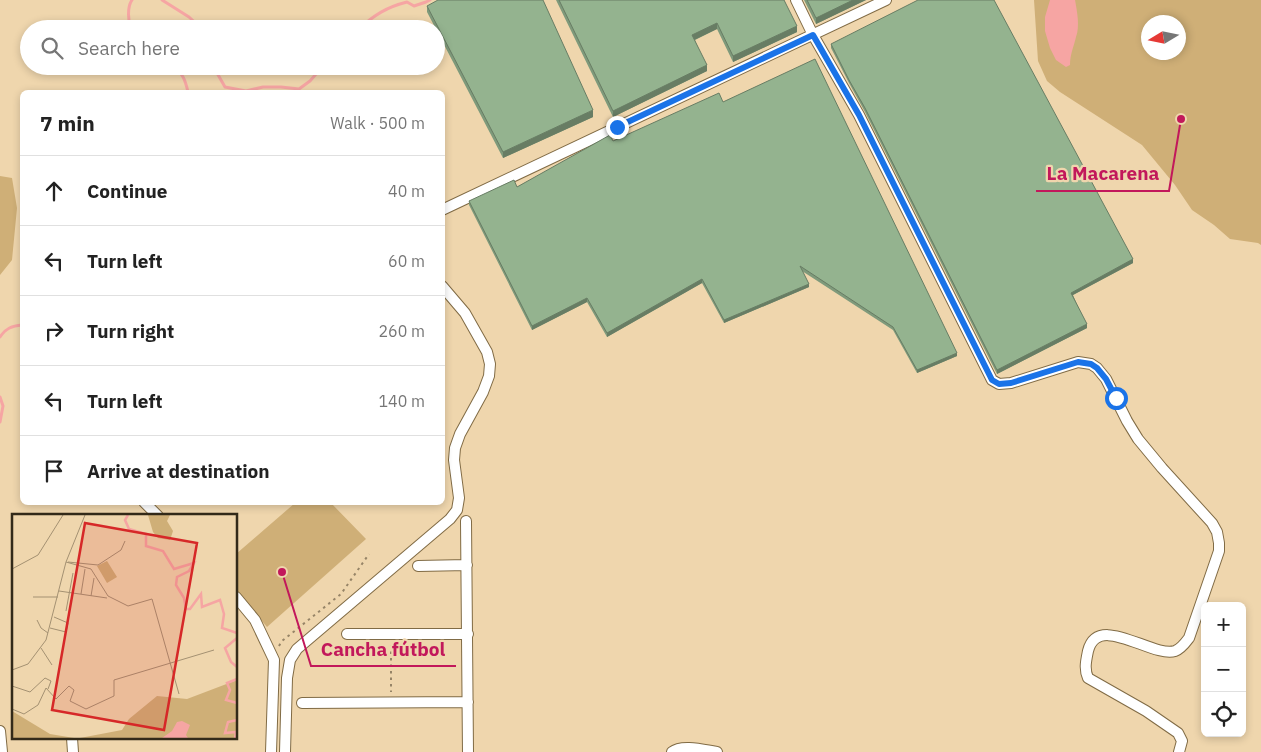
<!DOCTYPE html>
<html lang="en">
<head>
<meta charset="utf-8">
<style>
	body { margin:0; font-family:"IBM Plex Sans",sans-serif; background:#f6f6f6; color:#222 }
	.controls { position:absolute; right:15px; bottom:15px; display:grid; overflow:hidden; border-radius:8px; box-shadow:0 2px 8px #0003 }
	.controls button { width:45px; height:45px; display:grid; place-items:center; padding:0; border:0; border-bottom:1px solid #e0e0e0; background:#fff; color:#222; font:25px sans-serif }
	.compass { position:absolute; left:1141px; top:15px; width:45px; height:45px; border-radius:50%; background:#fff; box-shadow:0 2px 8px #0003; rotate:260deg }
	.stop { position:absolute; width:15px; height:15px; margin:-11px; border:4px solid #1a73e8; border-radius:50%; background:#fff }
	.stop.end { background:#1a73e8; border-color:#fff; box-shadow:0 1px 5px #0008 }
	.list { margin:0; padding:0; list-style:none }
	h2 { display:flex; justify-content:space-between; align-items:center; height:65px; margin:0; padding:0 20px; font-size:21px }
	h2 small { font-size:16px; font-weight:400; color:#767676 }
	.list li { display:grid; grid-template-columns:32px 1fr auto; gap:15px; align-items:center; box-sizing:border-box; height:70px; padding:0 20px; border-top:1px solid #e0e0e0 }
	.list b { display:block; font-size:19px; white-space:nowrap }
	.list em { font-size:16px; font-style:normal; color:#767676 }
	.icon { flex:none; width:28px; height:28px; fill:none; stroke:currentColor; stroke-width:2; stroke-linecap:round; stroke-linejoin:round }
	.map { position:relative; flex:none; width:1261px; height:752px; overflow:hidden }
	.search { position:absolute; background:#fff; box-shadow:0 2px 8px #0003; left:20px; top:20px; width:425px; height:55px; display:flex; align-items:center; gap:12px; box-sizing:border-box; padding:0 18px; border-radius:28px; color:#767676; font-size:19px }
	.panel { position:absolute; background:#fff; box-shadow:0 2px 8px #0003; left:20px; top:90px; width:425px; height:415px; border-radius:8px }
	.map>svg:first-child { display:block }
	.green { fill:#cfaf77; fill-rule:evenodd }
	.water { fill:#f6a5a3 }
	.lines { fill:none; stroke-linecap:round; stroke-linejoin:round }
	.stream { stroke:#f6a5a3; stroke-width:3 }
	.minor-casing { stroke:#806b45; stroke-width:12 }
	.path { stroke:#968467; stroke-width:2; stroke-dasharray:2.5 4; stroke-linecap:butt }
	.minor { stroke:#fff; stroke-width:10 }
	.wall { fill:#7f9a7b }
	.shaded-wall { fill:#687d64 }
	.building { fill:#94b38f; stroke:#687d64 }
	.route { stroke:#1a73e8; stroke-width:6 }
	.inset-river { fill:none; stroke:#f6a5a3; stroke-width:2.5 }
	.inset-road { fill:none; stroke:#a49172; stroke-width:1 }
	.view { fill:#d62828; fill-opacity:0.15; stroke:#d62828; stroke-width:2.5 }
	.inset-edge { fill:none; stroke:#332a19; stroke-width:2.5 }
	.leader { fill:none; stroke:#c2185b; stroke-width:2 }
	.callout-dot { fill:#c2185b; stroke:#efd6ad; stroke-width:2 }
	.callout-label { font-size:19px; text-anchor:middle; font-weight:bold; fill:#c2185b; stroke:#efd6ad; stroke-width:4.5; stroke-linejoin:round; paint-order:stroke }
</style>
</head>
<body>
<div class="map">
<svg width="1261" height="752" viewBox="0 0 1261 752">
	<rect width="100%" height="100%" fill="#efd6ad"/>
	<path class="green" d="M1034,0H1261V245L1258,243L1230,239L1214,225L1192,210L1175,185L1142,145L1060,92L1047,81L1038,61ZM1148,22H1178V52H1148Z
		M0,176L12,178L17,208L12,260L0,275Z
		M295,503H331L366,539L267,627L236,590V554Z"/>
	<path class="water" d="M1050,0H1075C1077,11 1080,26 1076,37C1074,46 1070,54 1070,65L1066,67L1056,60L1050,48L1045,31V17Z"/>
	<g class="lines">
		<path class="stream" d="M162,0L189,17L202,29
			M131,29C128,21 127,7 132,0
			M359,29C374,15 387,7 407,2L414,6L426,2L430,0
			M171,66C183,73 185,79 188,92
			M213,66L225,87L246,91L263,87H281L299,89L310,81L323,66
			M0,337C6,328 12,326 22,325
			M0,397L3,406L0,422"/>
		<defs>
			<path id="minor" d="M796,0L813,35L859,115L992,380L999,384L1011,383L1078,362L1091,364L1097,368L1106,379L1127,421L1138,439L1162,468L1212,523L1217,532L1219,543V551L1189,638C1186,642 1181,649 1175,651C1152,658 1098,612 1088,651C1086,661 1084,669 1088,678L1146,711L1178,733L1182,741L1179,752
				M442,210L886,0
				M144,502L158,516
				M466,521L468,752
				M418,566L467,565
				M236,597L255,620L274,660L271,752
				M347,634H468
				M302,703L468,702
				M0,731L2,752
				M72,738L73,752
				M285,752L287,678L290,660L297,649L450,519L457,510L459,498L454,460L455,448L460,434L483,392L489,376L490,364L487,352L465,313L442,286
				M672,752C682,744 704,750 717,752"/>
		</defs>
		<use href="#minor" class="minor-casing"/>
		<path class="path" d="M391,645V692
			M279,646L282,641L341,594L369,554"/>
		<use href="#minor" class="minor"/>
	</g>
	<path class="wall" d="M556,0H784L797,32L733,62L717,29L695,40L707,71L613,117Z
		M804,0H866L816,24Z
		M427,6L593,117L503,158L427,12Z
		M831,44L1133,263L1073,295L1087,328L997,374L865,112L849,83L831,48Z
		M723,102L957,356L917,373L893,330L802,271L809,287L724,323L702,283L607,337L587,302L532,330L469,205V201L517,187L613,141Z"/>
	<path class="shaded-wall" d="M853,0H866L816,24V18Z
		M717,23V29L692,41V35Z
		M797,26V32L733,62V56Z
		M707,65V71L613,117V111Z
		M593,110V117L503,158V152Z
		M1133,259V263L1071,296V293Z
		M702,279V283L607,337V333Z
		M809,284V287L724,323V320Z
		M587,298V302L532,330V326Z
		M1087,324V328L997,374V370Z
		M957,353V356L917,373V370Z"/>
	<path class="building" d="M438,0H543L593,110L503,152L427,6Z
		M559,0H784L797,26L733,56L717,23L692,35L707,65L613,111Z
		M807,0H853L816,18Z
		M918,0H994L1133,259L1071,293L1087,324L997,370L865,108L849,80L831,44Z
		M815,59L957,353L917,370L893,327L800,266L809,284L724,320L702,279L607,333L587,298L532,326L469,201L514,180L517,187L610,135L613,141L719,93L723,102Z"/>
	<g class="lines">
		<path class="route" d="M617,127L813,35L859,115L992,380L999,384L1011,383L1078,362L1091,364L1097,368L1106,379L1116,398"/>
	</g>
	<g transform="translate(12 514)">
		<rect width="225" height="225" fill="#efd6ad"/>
		<path d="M136,1H158L155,7L161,17L158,26L146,24L141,18ZM95,47L105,63L95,69L85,52ZM225,166V224H68L110,216L117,205L145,182L175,185ZM0,197L38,220L62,224H0Z" fill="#cfaf77"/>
		<path d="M170,207L178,211L174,221L176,224H150L160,217L165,208Z" fill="#f6a5a3"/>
		<path class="inset-river" d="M116,1L113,6L117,15L134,20V32L151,37L162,55L182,49L177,57L165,63L164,71L172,84L174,95H178L189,80L190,93L208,86L212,100L210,114L225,119M225,124L213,134L219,148L225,153M225,165L215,169L218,176L214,186L225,189M223,224L224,218L213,219L216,208L225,206"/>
		<path class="inset-road" d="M54,48L79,55L96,82L116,92L140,85L167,180M56,48L86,51L109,36L113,27M0,55L26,41L51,1M47,77L95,84M69,80L73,55M79,82L82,64M21,83H46M54,97L61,59M25,106L29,114L36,119M38,114L54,118L56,109L42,103M29,134L40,151M0,156L16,150L34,126L54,48L73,1M0,172L18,178L33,164L39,167L36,175M0,195L12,200L26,191L34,174L44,185L57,172L62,176L58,187L74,195L102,182V166L202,136"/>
		<path class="view" d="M73,9L185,29L152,216L40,196Z"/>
		<rect width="225" height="225" class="inset-edge"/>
	</g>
	<path class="leader" d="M1181 119L1169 191H1036M282 572L311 666H456"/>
	<g class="callout-dot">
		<circle cx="1181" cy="119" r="5"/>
		<circle cx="282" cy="572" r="5"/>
	</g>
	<g class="callout-label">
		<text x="1103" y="180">La Macarena</text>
		<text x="383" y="656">Cancha fútbol</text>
	</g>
</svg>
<div class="controls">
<button>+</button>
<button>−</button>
<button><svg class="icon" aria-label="locate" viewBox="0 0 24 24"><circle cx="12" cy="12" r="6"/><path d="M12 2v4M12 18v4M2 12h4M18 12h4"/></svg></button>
</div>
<svg class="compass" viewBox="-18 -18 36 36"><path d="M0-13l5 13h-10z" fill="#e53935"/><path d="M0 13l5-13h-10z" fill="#767676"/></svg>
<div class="stop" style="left:1116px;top:398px"></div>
<div class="stop end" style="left:617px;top:127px"></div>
<div class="search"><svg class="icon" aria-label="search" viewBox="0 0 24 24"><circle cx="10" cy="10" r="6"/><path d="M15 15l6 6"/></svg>Search here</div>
<section class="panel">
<h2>7 min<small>Walk · 500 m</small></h2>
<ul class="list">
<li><svg class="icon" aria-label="ahead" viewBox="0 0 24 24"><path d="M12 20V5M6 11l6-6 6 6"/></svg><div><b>Continue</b></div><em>40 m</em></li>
<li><svg class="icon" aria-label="left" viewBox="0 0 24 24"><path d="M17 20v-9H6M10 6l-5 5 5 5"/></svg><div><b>Turn left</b></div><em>60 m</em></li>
<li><svg class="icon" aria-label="right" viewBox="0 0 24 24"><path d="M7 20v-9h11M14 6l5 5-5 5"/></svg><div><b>Turn right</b></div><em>260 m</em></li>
<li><svg class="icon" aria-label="left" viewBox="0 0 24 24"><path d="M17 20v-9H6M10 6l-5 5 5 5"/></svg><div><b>Turn left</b></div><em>140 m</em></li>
<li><svg class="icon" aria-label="arrive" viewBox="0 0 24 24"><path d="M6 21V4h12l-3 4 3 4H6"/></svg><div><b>Arrive at destination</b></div></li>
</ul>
</section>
</div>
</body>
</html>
